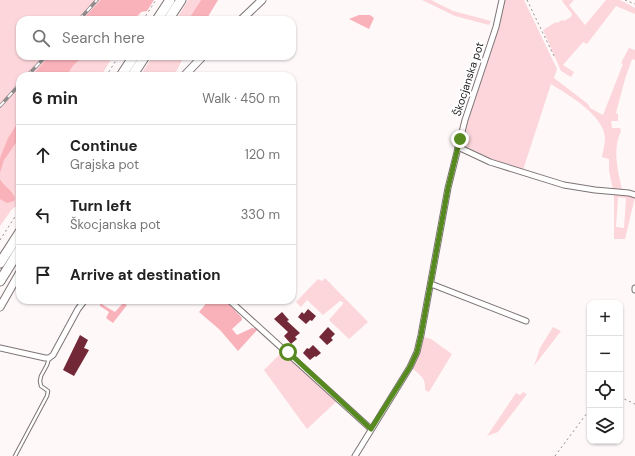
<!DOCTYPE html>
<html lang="en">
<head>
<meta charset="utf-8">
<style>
	body { margin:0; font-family:"DM Sans",sans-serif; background:#f2f2f2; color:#222 }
	.controls { position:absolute; right:12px; bottom:12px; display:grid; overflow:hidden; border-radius:8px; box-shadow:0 1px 3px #0004 }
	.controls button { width:36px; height:36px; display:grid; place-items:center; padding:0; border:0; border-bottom:1px solid #e0e0e0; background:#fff; color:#222; font:20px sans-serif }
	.stop { position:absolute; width:12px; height:12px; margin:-9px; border:3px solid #56891f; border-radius:50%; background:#fff }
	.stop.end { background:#56891f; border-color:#fff; box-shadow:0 1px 4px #0008 }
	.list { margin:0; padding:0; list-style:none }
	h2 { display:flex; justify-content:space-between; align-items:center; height:52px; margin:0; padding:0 16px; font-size:17px }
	h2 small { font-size:13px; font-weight:400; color:#767676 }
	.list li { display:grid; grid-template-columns:26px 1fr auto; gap:12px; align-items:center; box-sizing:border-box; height:60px; padding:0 16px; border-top:1px solid #e0e0e0 }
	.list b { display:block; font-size:15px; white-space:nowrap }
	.list p { margin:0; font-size:13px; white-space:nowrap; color:#767676 }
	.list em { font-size:13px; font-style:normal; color:#767676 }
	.icon { flex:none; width:22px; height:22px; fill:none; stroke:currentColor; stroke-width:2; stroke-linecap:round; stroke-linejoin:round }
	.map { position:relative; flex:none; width:635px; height:456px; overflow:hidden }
	.search { position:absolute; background:#fff; box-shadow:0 1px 3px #0004; left:16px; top:16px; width:280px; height:44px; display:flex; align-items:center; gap:10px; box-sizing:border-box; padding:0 14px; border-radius:12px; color:#767676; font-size:15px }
	.panel { position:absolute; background:#fff; box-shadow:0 1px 3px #0004; left:16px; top:72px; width:280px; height:232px; border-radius:12px }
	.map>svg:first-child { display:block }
	.green { fill:#fcd6da; fill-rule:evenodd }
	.forest { fill:#fab2ba }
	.building { fill:#722837 }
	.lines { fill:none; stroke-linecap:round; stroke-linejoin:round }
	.lane-casing { stroke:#7d7475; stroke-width:4.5 }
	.street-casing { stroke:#7d7475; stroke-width:7 }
	.secondary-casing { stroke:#7d7475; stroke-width:9 }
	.highway-casing { stroke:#7d7475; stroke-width:11 }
	.path { stroke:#959091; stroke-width:1; stroke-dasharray:2 3; stroke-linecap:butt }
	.lane { stroke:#fff; stroke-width:2.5 }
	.street { stroke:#fff; stroke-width:5 }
	.secondary { stroke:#fff; stroke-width:7 }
	.highway { stroke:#fff; stroke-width:9 }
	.rail-casing { stroke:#8f8a8b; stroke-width:3.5 }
	.rail { stroke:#fff; stroke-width:2; stroke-dasharray:6; stroke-linecap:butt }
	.route { stroke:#56891f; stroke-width:5 }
	.labels { text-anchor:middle; stroke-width:4; stroke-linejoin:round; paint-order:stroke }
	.street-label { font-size:11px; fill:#1c1919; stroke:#fff }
</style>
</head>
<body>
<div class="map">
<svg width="635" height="456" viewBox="0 0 635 456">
	<rect width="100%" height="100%" fill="#fef8f9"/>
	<path class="green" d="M0,0H149L136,20H20V56H113L101,76H20V200L17,206L12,209L0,226Z
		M188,0H201L188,20H176Z
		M422,0H431L453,11L491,21L489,25L455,16Z
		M504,0H524L557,69L554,78L588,104L590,108L603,115L623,64L621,63L629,48L635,50V60L632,59L625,79L616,113L618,114V121H611L612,128H620L621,131C612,150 618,171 622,190L613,189L609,171V159L602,157C603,151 605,144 605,138C604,115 568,95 551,84L523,170C505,164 475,158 462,145V138L468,140L470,134L464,132Z
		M563,0H574L569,5L585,25L606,0H620L635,8V14L616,6L587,44L583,42L563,65L574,72L571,77L561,71L543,30L556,22L557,23L562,20L564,21L571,17L572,14L562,1Z
		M153,56H184L177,70L171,76H140Z
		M614,193L635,197L625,239H614ZM618,197L626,198L624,228L616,227Z
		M325,278L368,322L349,339L329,320L343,304V302L340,301L323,315L307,300L301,307L296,302L318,279L322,281Z
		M553,327L561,331L534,366L540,348Z
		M424,337L431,339L452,354L429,392L425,390C426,378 421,376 412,368Z
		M283,351L337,401L307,429L264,370Z
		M523,392L527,394L498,432L487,436L516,393L520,395Z"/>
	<path class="forest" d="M101,0H154L147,11L141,12L132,20H82Z
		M201,0H218L206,20H188Z
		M359,15H370L374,18L369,29L349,19Z
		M49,56H88C77,60 72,65 67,76H32Z
		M20,111V137L4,160L0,173V158L8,138L17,124Z
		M0,179C3,186 11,188 15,198L14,201L7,203L0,199Z
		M209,300H226L242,318V320L232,329L237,335L252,328L258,329L238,351L220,330L199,312Z
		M100,303L115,312L123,303L127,305L113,323L106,318L109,312L100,306Z"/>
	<path class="building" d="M308,309L316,316L312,321L310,320L306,324L298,317L302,312L304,314Z
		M282,312L289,320L287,321L300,333L295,337L297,339L291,344L284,336L288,332L274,319Z
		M328,327L335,334L331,338L333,340L327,345L319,337Z
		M80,335L88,340L84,348L89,350L74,376L63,370Z
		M313,345L321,353L316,357L315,356L310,360L303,353L307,348L309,349Z"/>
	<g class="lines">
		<defs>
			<path id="lane" d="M15,456L47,396L48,391L41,386L40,381L41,376L47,365L49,358"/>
			<path id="street" d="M458,147L490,162L564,185L595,190L629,193L635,195
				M431,284L526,321
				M635,288V290
				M229,300L371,429
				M0,348L45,358H49L53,355L78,309L85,300
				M355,456L410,367L417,352L421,335L448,188L465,120L496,27L502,0"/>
			<path id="secondary" d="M241,20L262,0
				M184,76L203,56
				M0,307L20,272"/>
			<path id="highway" d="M157,20L170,0
				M168,20L181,0
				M121,76L134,56
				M132,76L145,56
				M0,263L20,232
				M0,281L20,249"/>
		</defs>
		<use href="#lane" class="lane-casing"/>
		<use href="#street" class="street-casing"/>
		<use href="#secondary" class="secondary-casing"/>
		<use href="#highway" class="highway-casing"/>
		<path class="path" d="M527,0L554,56
			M625,0L635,4
			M143,20L156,0
			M106,76L119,56
			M0,240L20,209
			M620,397L635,404
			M555,456L590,409"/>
		<use href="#lane" class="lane"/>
		<use href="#street" class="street"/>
		<use href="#secondary" class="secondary"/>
		<use href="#highway" class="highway"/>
		<defs>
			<path id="rail" d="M79,20L97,0
				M27,76L46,56
				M0,106L20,84"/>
		</defs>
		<use href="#rail" class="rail-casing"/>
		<use href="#rail" class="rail"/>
	</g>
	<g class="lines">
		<path class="route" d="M288,352L371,429L410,367L417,352L421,335L448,188L460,139"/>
	</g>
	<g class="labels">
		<g class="street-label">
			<text transform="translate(468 79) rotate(-72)" y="4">Škocjanska pot</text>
		</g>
	</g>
</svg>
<div class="controls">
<button>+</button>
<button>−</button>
<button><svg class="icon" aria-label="locate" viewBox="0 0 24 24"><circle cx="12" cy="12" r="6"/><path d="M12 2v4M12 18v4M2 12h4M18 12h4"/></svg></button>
<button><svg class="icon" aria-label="layers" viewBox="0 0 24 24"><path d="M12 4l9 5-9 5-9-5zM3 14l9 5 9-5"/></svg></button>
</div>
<div class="stop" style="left:288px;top:352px"></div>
<div class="stop end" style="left:460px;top:139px"></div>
<div class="search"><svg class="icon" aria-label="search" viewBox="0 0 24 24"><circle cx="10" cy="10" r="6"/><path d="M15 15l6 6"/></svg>Search here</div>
<section class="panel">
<h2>6 min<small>Walk · 450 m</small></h2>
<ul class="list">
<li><svg class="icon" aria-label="ahead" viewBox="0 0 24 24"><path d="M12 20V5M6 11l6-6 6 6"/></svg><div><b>Continue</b><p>Grajska pot</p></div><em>120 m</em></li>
<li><svg class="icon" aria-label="left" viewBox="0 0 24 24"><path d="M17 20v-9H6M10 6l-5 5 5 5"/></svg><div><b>Turn left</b><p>Škocjanska pot</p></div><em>330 m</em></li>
<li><svg class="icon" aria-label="arrive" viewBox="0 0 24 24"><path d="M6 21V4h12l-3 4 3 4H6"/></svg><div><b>Arrive at destination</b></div></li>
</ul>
</section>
</div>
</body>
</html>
